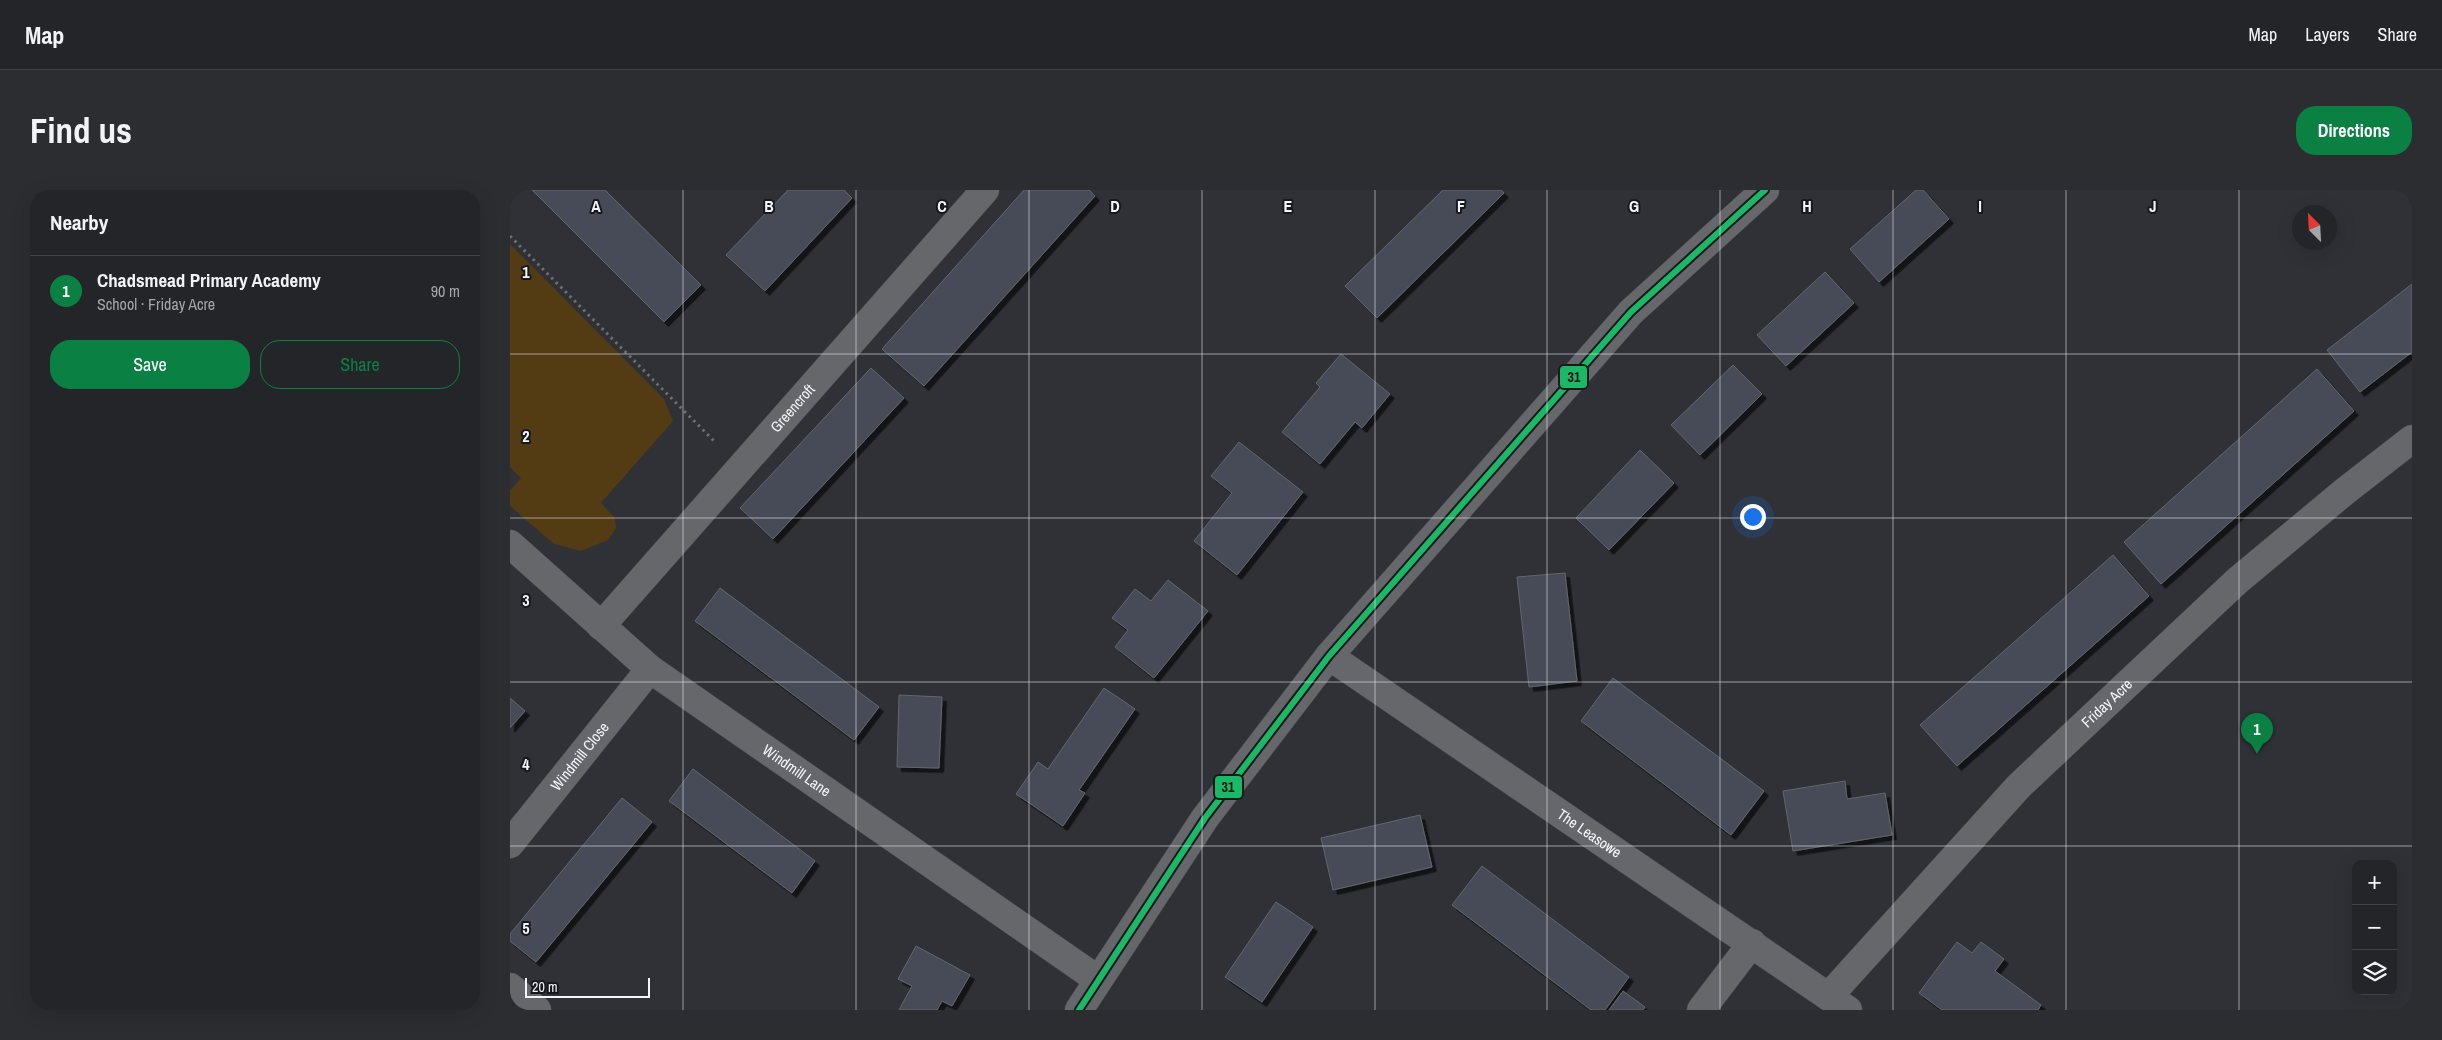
<!DOCTYPE html>
<html lang="en">
<head>
<meta charset="utf-8">
<style>
	body { margin:0; font-family:"Archivo Narrow",sans-serif; background:#2b2d30; color:#f1f3f6 }
	.controls { position:absolute; right:15px; bottom:15px; display:grid; overflow:hidden; border-radius:10px; box-shadow:0 5px 20px #0002 }
	.controls button { width:45px; height:45px; display:grid; place-items:center; padding:0; border:0; border-bottom:1px solid #404245; background:#232528; color:#f1f3f6; font:25px sans-serif }
	.compass { position:absolute; left:1782px; top:15px; width:45px; height:45px; border-radius:50%; background:#232528; box-shadow:0 5px 20px #0002; rotate:336deg }
	.scale { position:absolute; left:15px; bottom:12px; width:125px; box-sizing:border-box; padding-left:5px; border:2px solid #f2f5fb; border-top:0; font-size:14px; line-height:18px; white-space:nowrap; color:#f2f5fb; -webkit-text-stroke:4px #16181c; paint-order:stroke }
	.you { position:absolute; left:1242px; top:326px; width:18px; height:18px; margin:-12px; border:4px solid #fff; border-radius:50%; background:#1a73e8; box-shadow:0 0 0 8px #1a73e833 }
	.badge { display:grid; place-items:center; width:32px; height:32px; border-radius:50%; background:#0b8043; color:#fff; font-size:16px; font-weight:700 }
	.pin { position:absolute; translate:-50% -41px; filter:drop-shadow(0 1px 2px #0008) }
	.pin::after { content:''; position:absolute; top:26px; width:18px; height:15px; background:inherit; clip-path:polygon(0 0,100% 0,50% 100%) }
	.list { margin:0; padding:0; list-style:none }
	h2 { display:flex; justify-content:space-between; align-items:center; height:65px; margin:0; padding:0 20px; font-size:21px }
	h2 small { font-size:16px; font-weight:400; color:#a3a5a8 }
	.list li { display:grid; grid-template-columns:32px 1fr auto; gap:15px; align-items:center; box-sizing:border-box; height:70px; padding:0 20px; border-top:1px solid #404245 }
	.list b { display:block; font-size:19px; white-space:nowrap }
	.list p { margin:0; font-size:16px; white-space:nowrap; color:#a3a5a8 }
	.list em { font-size:16px; font-style:normal; color:#a3a5a8 }
	.actions { display:flex; gap:10px; padding:15px 20px }
	.actions a { flex:1; padding:11px 0; border:1px solid #0b8043; border-radius:20px; text-align:center; font-size:18px; color:#0b8043 }
	.actions .main { background:#0b8043; color:#fff }
	.icon { flex:none; width:28px; height:28px; fill:none; stroke:currentColor; stroke-width:2; stroke-linecap:round; stroke-linejoin:round }
	.map { position:relative; flex:none; width:1902px; height:820px; overflow:hidden; border-radius:20px }
	header { display:flex; align-items:center; gap:30px; box-sizing:border-box; height:70px; padding:0 25px; background:#232528; border-bottom:1px solid #404245 }
	header strong { font-size:24px }
	nav { display:flex; gap:28px; margin-inline-start:auto; font-size:18px }
	.intro { display:flex; align-items:center; justify-content:space-between; box-sizing:border-box; height:120px; padding:0 30px }
	h1 { margin:0; font-size:35px }
	.button { padding:12px 22px; border-radius:20px; background:#0b8043; color:#fff; font-size:18px; font-weight:700 }
	main { display:flex; gap:30px; padding:0 30px }
	aside { flex:1; background:#232528; border-radius:20px; box-shadow:0 5px 20px #0002 }
	.map>svg:first-child { display:block }
	.green { fill:#533b13 }
	.building { fill:#464b58; stroke:#64666b; filter:url(#shadow) }
	.lines { fill:none; stroke-linecap:round; stroke-linejoin:round }
	.minor-casing { stroke:#4c4e52; stroke-width:29 }
	.path { stroke:#6d6e72; stroke-width:3; stroke-dasharray:2.5 4; stroke-linecap:butt }
	.minor { stroke:#65676b; stroke-width:28 }
	.bus-1-casing { stroke:#16181c; stroke-width:10 }
	.bus-1 { stroke:#1ab867; stroke-width:6 }
	.grid { fill:none; stroke:#f2f5fb; stroke-width:1; stroke-opacity:0.55 }
	.labels { text-anchor:middle; stroke-width:4; stroke-linejoin:round; paint-order:stroke }
	.street-label { font-size:15px; fill:#f2f5fb; stroke:#16181c }
	.grid-label { font-size:16px; text-anchor:middle; font-weight:bold; fill:#f2f5fb; stroke:#16181c; stroke-width:4; stroke-linejoin:round; paint-order:stroke }
	.line-badge { stroke:#16181c; stroke-width:2 }
	.pale-badge-label { font-size:14px; text-anchor:middle; font-weight:bold; fill:#111 }
</style>
</head>
<body>
<header>
<strong>Map</strong>
<nav><a>Map</a><a>Layers</a><a>Share</a></nav>
</header>
<div class="intro"><h1>Find us</h1><a class="button">Directions</a></div>
<main>
<aside>
<h2>Nearby<small></small></h2>
<ul class="list">
<li><span class="badge">1</span><div><b>Chadsmead Primary Academy</b><p>School · Friday Acre</p></div><em>90 m</em></li>
</ul>
<div class="actions"><a class="main">Save</a><a>Share</a></div>
</aside>
<div class="map">
<svg width="1902" height="820" viewBox="0 0 1902 820">
	<defs>
		<filter id="shadow"><feDropShadow dx="4.5" dy="4.5" stdDeviation="0" flood-color="#0009"/></filter>
	</defs>
	<rect width="100%" height="100%" fill="#2f3136"/>
	<path class="green" d="M0,54L154,209L163,231L91,313L105,328L106,338L98,350L71,361L44,354L0,316V301L11,288L0,277Z"/>
	<path class="building" d="M22,0H95L191,95L154,132Z
		M278,0H334L342,8L255,101L216,65Z
		M514,0H579L585,6L414,196L372,159Z
		M933,0H991L994,3L867,128L835,96Z
		M1406,0H1413L1439,29L1369,92L1340,59Z
		M1315,82L1344,113L1276,176L1247,145Z
		M1902,94V162L1850,202L1817,160Z
		M831,164L880,204L852,238L845,232L810,274L772,242L810,197L806,193Z
		M1223,175L1252,204L1190,265L1161,235Z
		M361,178L394,208L263,349L230,318Z
		M1807,179L1844,221L1651,394L1614,352Z
		M729,252L793,302L727,385L684,351L722,303L701,286Z
		M1130,260L1164,293L1099,360L1066,328Z
		M1603,365L1639,406L1447,576L1410,535Z
		M1055,383L1067,491L1019,497L1007,387Z
		M658,390L698,421L644,488L605,457L618,440L602,428L625,399L641,411Z
		M210,398L369,517L344,550L185,431Z
		M1103,488L1254,601L1221,645L1071,531Z
		M594,498L625,519L569,600L575,603L553,636L506,604L528,572L538,579Z
		M389,505L432,507L429,578L387,577Z
		M0,508L15,521L0,538Z
		M183,579L305,671L282,703L159,611Z
		M1335,591L1337,609L1375,603L1382,645L1283,661L1273,601Z
		M112,608L142,632L26,772L0,751V744Z
		M910,625L922,677L823,700L811,648Z
		M972,676L1119,787L1095,820H1081L942,715Z
		M766,712L803,737L752,812L715,787Z
		M1447,752L1462,763L1471,752L1494,769L1485,781L1531,815L1528,820H1432L1409,803Z
		M406,756L460,785L442,816L432,811L427,820H389L402,796L388,789Z
		M1113,801L1135,817L1133,820H1099Z"/>
	<g class="lines">
		<defs>
			<g id="minor">
				<path id="s1" d="M0,354L140,479L587,789"/>
				<path id="s2" d="M91,436L475,0"/>
				<path id="s3" d="M819,466L1338,820"/>
				<path id="s4" d="M0,654L140,479"/>
				<path d="M0,797L27,820"/>
				<path id="s5" d="M1319,806L1509,596L1727,391L1834,302L1902,249"/>
				<path d="M569,820L695,628L819,466L1121,122L1255,0"/>
				<path d="M1191,820L1242,753"/>
			</g>
		</defs>
		<use href="#minor" class="minor-casing"/>
		<path class="path" d="M0,46L206,253"/>
		<use href="#minor" class="minor"/>
		<defs>
			<path id="bus-1" d="M569,820L695,628L819,466L1121,122L1255,0"/>
		</defs>
		<use href="#bus-1" class="bus-1-casing"/>
		<use href="#bus-1" class="bus-1"/>
	</g>
	<path class="grid" d="M173,0V820M346,0V820M519,0V820M692,0V820M865,0V820M1037,0V820M1210,0V820M1383,0V820M1556,0V820M1729,0V820M0,164H1902M0,328H1902M0,492H1902M0,656H1902"/>
	<g class="labels">
		<g class="street-label">
			<text dy="5" stroke="none"><textPath href="#s2" startOffset="290">Greencroft</textPath></text>
			<text dy="5" stroke="none"><textPath href="#s5" startOffset="404">Friday Acre</textPath></text>
			<text dy="5" stroke="none"><textPath href="#s4" startOffset="112">Windmill Close</textPath></text>
			<text dy="5" stroke="none"><textPath href="#s1" startOffset="366">Windmill Lane</textPath></text>
			<text dy="5" stroke="none"><textPath href="#s3" startOffset="315">The Leasowe</textPath></text>
		</g>
	</g>
	<g class="grid-label">
		<text x="86" y="22">A</text>
		<text x="259" y="22">B</text>
		<text x="432" y="22">C</text>
		<text x="605" y="22">D</text>
		<text x="778" y="22">E</text>
		<text x="951" y="22">F</text>
		<text x="1124" y="22">G</text>
		<text x="1297" y="22">H</text>
		<text x="1470" y="22">I</text>
		<text x="1643" y="22">J</text>
		<text x="16" y="88">1</text>
		<text x="16" y="252">2</text>
		<text x="16" y="416">3</text>
		<text x="16" y="580">4</text>
		<text x="16" y="744">5</text>
	</g>
	<g class="line-badge">
		<rect x="1049" y="175" width="29" height="24" rx="5" fill="#1ab867"/>
		<rect x="704" y="585" width="29" height="24" rx="5" fill="#1ab867"/>
	</g>
	<g class="pale-badge-label">
		<text x="1064" y="192">31</text>
		<text x="718" y="602">31</text>
	</g>
</svg>
<div class="controls">
<button>+</button>
<button>−</button>
<button><svg class="icon" aria-label="layers" viewBox="0 0 24 24"><path d="M12 4l9 5-9 5-9-5zM3 14l9 5 9-5"/></svg></button>
</div>
<svg class="compass" viewBox="-18 -18 36 36"><path d="M0-13l5 13h-10z" fill="#e53935"/><path d="M0 13l5-13h-10z" fill="#a3a5a8"/></svg>
<div class="scale">20 m</div>
<div class="you"></div>
<div class="pin badge" style="left:1747px;top:564px">1</div>
</div>
</main>
</body>
</html>
